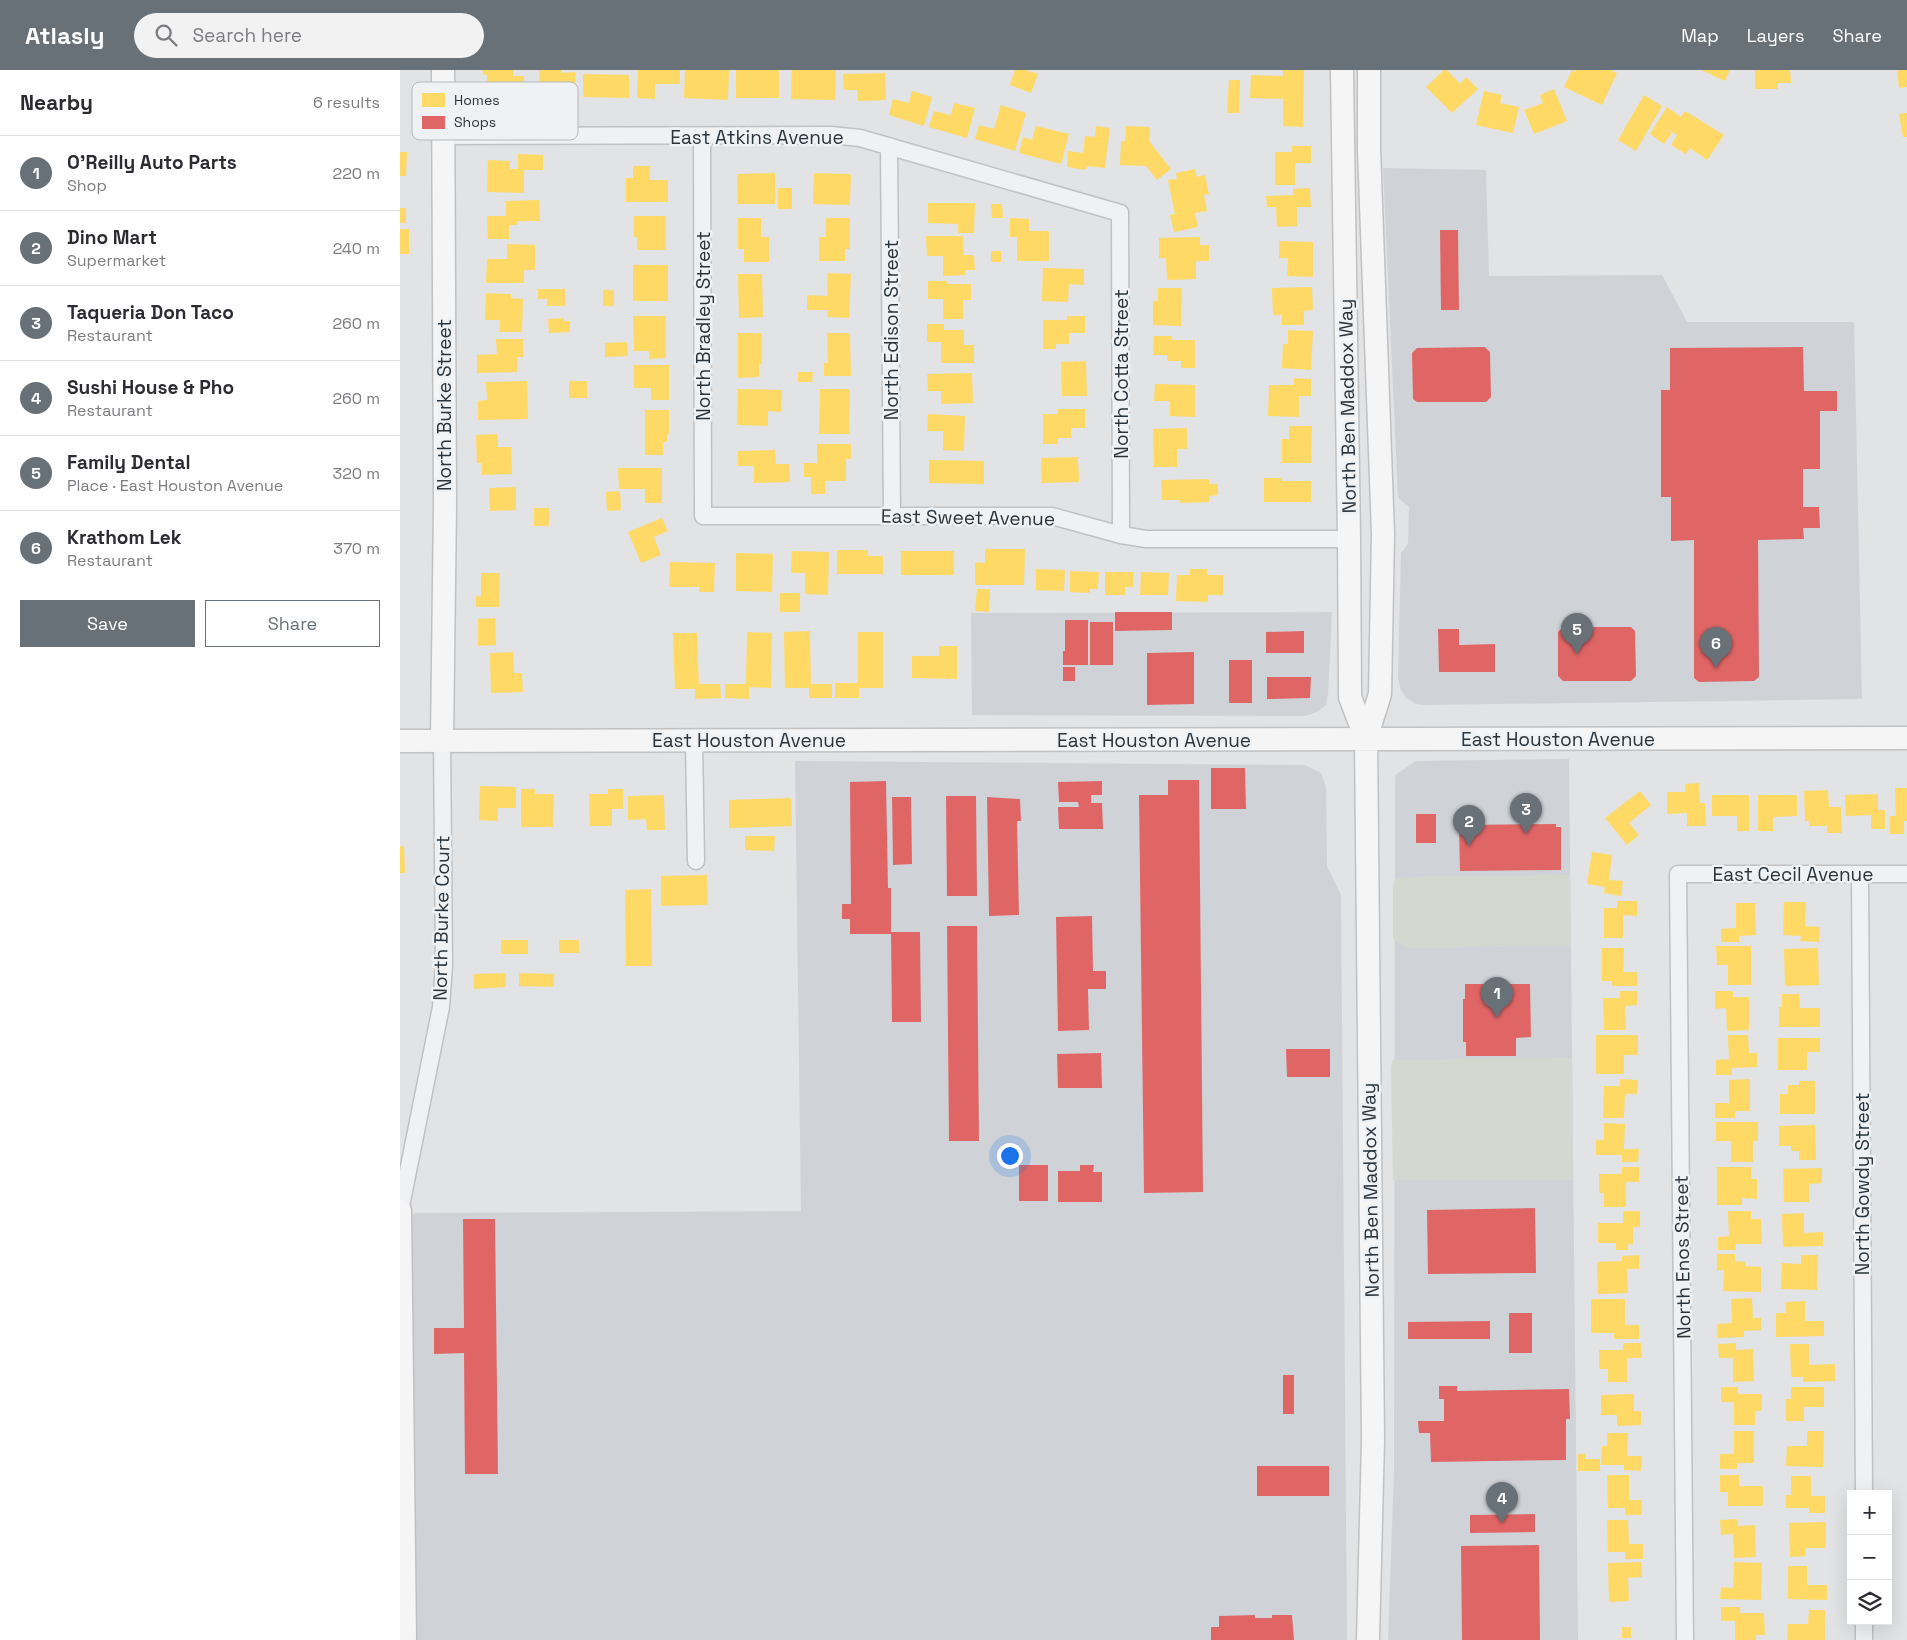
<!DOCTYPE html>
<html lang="en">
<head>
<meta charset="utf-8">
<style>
	body { margin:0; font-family:"Space Grotesk",sans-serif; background:#f2f2f3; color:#2b2b33 }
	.controls { position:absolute; right:15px; bottom:15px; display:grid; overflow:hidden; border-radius:0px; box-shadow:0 5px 20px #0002 }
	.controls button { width:45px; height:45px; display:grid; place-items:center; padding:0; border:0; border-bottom:1px solid #e1e1e2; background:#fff; color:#2b2b33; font:25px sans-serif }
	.you { position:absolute; left:609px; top:1085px; width:18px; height:18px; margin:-12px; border:4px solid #fff; border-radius:50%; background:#1a73e8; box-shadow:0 0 0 8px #1a73e833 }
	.badge { display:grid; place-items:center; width:32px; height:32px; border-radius:50%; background:#697178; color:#fff; font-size:16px; font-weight:700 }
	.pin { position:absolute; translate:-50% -41px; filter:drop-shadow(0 1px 2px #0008) }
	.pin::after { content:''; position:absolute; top:26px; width:18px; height:15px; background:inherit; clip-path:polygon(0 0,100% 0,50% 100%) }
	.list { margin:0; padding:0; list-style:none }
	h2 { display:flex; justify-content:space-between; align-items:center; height:65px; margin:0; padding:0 20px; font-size:21px }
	h2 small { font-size:16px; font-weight:400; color:#7c7c81 }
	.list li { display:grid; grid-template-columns:32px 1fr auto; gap:15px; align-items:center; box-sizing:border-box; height:75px; padding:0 20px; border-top:1px solid #e1e1e2 }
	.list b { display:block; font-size:19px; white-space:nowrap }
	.list p { margin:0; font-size:16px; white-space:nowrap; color:#7c7c81 }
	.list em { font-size:16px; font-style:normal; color:#7c7c81 }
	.actions { display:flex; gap:10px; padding:15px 20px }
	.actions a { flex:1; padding:11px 0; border:1px solid #697178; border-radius:0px; text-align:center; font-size:18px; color:#697178 }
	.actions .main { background:#697178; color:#fff }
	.icon { flex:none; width:28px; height:28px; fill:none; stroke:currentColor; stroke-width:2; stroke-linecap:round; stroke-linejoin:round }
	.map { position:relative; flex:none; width:1507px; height:1570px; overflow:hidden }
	header { display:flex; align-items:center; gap:30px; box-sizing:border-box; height:70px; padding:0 25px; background:#697178; color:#fff }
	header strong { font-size:24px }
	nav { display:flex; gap:28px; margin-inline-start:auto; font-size:18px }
	.search { width:350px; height:45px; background:#f2f2f3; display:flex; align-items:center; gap:12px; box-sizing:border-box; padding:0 18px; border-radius:28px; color:#7c7c81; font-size:19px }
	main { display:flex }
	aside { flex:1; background:#fff }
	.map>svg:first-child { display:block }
	.built { fill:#cfd3d8 }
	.green { fill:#d3d9d1 }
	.homes { fill:#ffd966 }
	.shops { fill:#e06666 }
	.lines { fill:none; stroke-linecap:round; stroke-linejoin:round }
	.street-casing { stroke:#bfc1c3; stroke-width:19 }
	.secondary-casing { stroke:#bfc1c3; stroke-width:25 }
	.street { stroke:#f0f1f2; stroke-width:16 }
	.secondary { stroke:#f5f5f6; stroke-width:22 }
	.labels { text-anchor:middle; stroke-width:5; stroke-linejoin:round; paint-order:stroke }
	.street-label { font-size:19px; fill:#29343d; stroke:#eef2f5 }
	.key { fill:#eef2f5; stroke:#b3b9be; stroke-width:1 }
	.key-label { font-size:14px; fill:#29343d }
</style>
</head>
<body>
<header>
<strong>Atlasly</strong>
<div class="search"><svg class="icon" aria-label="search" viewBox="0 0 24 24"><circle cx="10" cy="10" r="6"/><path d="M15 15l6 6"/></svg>Search here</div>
<nav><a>Map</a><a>Layers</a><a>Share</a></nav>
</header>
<main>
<aside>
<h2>Nearby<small>6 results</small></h2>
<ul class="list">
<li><span class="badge">1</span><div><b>O'Reilly Auto Parts</b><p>Shop</p></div><em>220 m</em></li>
<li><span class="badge">2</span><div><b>Dino Mart</b><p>Supermarket</p></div><em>240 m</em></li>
<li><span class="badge">3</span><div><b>Taqueria Don Taco</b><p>Restaurant</p></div><em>260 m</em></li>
<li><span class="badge">4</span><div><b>Sushi House &amp; Pho</b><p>Restaurant</p></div><em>260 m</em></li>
<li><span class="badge">5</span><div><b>Family Dental</b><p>Place · East Houston Avenue</p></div><em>320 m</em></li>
<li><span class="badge">6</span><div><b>Krathom Lek</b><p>Restaurant</p></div><em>370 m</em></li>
</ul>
<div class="actions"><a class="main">Save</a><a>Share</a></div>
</aside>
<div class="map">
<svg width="1507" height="1570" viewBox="0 0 1507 1570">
	<rect width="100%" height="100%" fill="#e1e3e5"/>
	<path class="built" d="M983,98L1086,100L1089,206L1262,205L1287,252H1454L1462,629L1026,635L1016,634L1006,628L1001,620L998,608L1001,483L1008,474L1009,437L998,428Z
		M932,542L928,625L926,635L917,642L905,646L572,645L571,543Z
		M1169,689L1178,1570H988L994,1401L995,705L1016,691Z
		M395,691L905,695L921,703L926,717L927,796L941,825L947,1570H0V1149L16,1143L401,1141Z"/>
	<path class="green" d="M1170,805L1171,876L1009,878L998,873L993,867V819L994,811L999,807Z
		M1172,988L1173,1110H993L991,997L993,990Z"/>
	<path class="homes" d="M83,0H113V6H124V30H87V5H83Z
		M139,0H161V3L175,2L176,29H160L159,25H140Z
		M238,0H280V14H255V29L237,28Z
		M285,0H329L328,30L284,28Z
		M336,0H379V28H336Z
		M392,0H436L435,30L391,29Z
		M615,0H626L638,4L631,23L610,15Z
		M883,0H904L903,57L883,56V29L850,28L851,5L883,6Z
		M1044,0H1047L1060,14L1066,7L1078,19L1052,43L1026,17Z
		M1172,0L1175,2L1176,0H1210L1217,3L1202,35L1164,17Z
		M1301,0H1330L1325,11Z
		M1355,0H1390L1391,13H1378V19H1355Z
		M1497,0H1507V17L1499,18Z
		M485,3L486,30L458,31L457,20H444L443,4Z
		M183,4L229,5V28L183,27Z
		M829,10H840L839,43H827Z
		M1154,19L1167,51L1134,64L1124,40L1143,33L1140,25Z
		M512,21L532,27L524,56L489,45L493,29L509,33Z
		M1084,21L1102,25L1100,33L1119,37L1113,63L1076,55Z
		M1244,25L1262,36L1236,81L1218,70Z
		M554,33L575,38L567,68L529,57L534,41L551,45Z
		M601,35L626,43L615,81L575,69L579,55L594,59Z
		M1267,37L1281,47L1285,41L1324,65L1307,90L1290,78L1286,84L1271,75L1277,65L1265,58L1272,63L1264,74L1250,64Z
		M1507,43V67H1503L1499,44Z
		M636,56L669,64L661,94L619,83L623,67L632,70Z
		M696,56L710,58L705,98L687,96L686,100L667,97L668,81L683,83L685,66L695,67Z
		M726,56L750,57L749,71L771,99L757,110L746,96L720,95L721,71H725Z
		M892,76H911V93H895V115H875V82H892Z
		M0,82H7L6,106H0Z
		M118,84L143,85V100H124V123L87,122L88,90L110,91V99H118Z
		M233,96H250V110H268V132H226V108H233Z
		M795,99L797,107L805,105L809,124L804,125L807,141L795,143L798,157L774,162L770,145L775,144L768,110L777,109L776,103Z
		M375,103V134H338L337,104Z
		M414,103L451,104L450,135L413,134Z
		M378,118H392V139H378Z
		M910,118L911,137H897V156L877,157L876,137H867L866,126L893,125V119Z
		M139,130L140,151H117L118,155H109V169H88L87,146H106V131Z
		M528,133H575L574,163H558V154L528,153Z
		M591,134H602L603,148H592Z
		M0,138H6V153H0Z
		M234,146H266V180H237V167H234Z
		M338,148H361V167H369V192H344V179H338Z
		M426,148H450V179H445V191H419V167H426Z
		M610,148L629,149V161H649V191H617V167H610Z
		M0,159H9V184H0Z
		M526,166H563L564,185H574L575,200H565V205L543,206V186H527Z
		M800,167V175H809V191H796V209L767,210L766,188H759V168Z
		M879,171L913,172V207L887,206L888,188H879Z
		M107,174L135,175V200H124V213H86L87,189H107Z
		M591,181H601V192H591Z
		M233,195H268V231H233Z
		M643,198L684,199V215L669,214L668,232L642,231Z
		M428,203L451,204L449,248L427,247L428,240H407V225L427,226Z
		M338,204H362L363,247L339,248Z
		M528,211H547V214H571V230H563V249H543V229H528Z
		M912,217L913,240L904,241V255H882V245H873L872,218Z
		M758,218H782L781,256L753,255V231H758Z
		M138,219H165V236H147V229H138Z
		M203,220H214V236H203Z
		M86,223L111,224V228L123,229L122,262H99L100,250H85Z
		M233,246H266V288L249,289V281H234Z
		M667,246H685V263H669V274H656V279H643V250H667Z
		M164,248V251H170V262L149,263L148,249Z
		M527,254H544V260H564V275H574V293H541V272H527Z
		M888,260L913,261L911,300L882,298L883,274H888Z
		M338,263H362V294H359V307L338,308Z
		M427,263H450L451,306H424V293H428Z
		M754,266H772V270H795V298H781V291H767V285H753Z
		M96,269H123V287H117V302L77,303V285L97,284Z
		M227,272L228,286L205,287V273Z
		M686,291L687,326H662L661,292Z
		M234,295H269V330H251V318H234Z
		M398,302H413L412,312H398Z
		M572,303L573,333L541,334V321H528L527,304Z
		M894,308L911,309V326H899V347L868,346L869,315H894Z
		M127,311L128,349L78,350V331L87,330L86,312Z
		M169,311H187V328H169Z
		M755,314L795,315V347L770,346V331H754Z
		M338,319L382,320L381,342L368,341V356L337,355Z
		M420,319H450L449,364H419Z
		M658,339H685V358H671V368H658V374H643V344H658Z
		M245,340H269V364H267V372H263V385H245Z
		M528,344L565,346L564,381L543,380V361H527Z
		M889,356H912L911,393H882V369H889Z
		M787,358V379H777V397H754L753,359Z
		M97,364L98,377H111L112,404L82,405V393H77L76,365Z
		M417,374H451V389H446V411H425V424H411V407H404V393H417Z
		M375,380L376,394H389L390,412L354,413V396H338V381Z
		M678,387L679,412L642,413L641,388Z
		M529,390L584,391V414L529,413Z
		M218,398H262V433H245V419H219Z
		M864,408H882V411H911V432H864Z
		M809,409V414H818V425L809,426V432L780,433V430H762L761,410Z
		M116,417V440L90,441L89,418Z
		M220,421L221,440L207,441L206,422Z
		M134,438H149V456H134Z
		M262,448L268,461L254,467L261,485L241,493L228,462Z
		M585,479H625L624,515H575V492L585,493Z
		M437,480H468V486H483V504H437Z
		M392,481L429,482L428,525L405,524V503H391Z
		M501,481H554V505H501Z
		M336,483L373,484L372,522L336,521Z
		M270,492L315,493L314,522H299V517H269Z
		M636,499L665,500L664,521L636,520Z
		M790,499H807V505H823V525H808V532L776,531L777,505H790Z
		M670,501L699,502L698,519H690V523L670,522Z
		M705,502H734L733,517H725V525H705Z
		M741,502L769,503L768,525H740Z
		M81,503H100L99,537H76V526H81Z
		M577,519H590L589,542L575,541Z
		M380,523H400V542H380Z
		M95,548L96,575L78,576V549Z
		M410,561L411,614H432V628H409V618H385L384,562Z
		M347,562L372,563L371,618L349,617V629L325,628V614H346Z
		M458,562H483V618H459V628H435V613H458Z
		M273,563H297L299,614H320L321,628L295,629V619H275Z
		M539,576H557V609L512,608V586H539Z
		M113,582L114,603H122L123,622L91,623L90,583Z
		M1299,713L1300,733H1305L1306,756H1287V743L1267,744V722H1286L1285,714Z
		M80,716L116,717V738H98V751L79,750Z
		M1495,718H1507V751H1504V764H1490V746H1496Z
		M121,719H135V724H154L153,757H121Z
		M208,719H223V739H212V756H190L189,724H208Z
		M1428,720L1429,737H1441L1442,763H1427V756H1409V751H1405L1404,721Z
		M1240,721L1251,735L1229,753L1239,765L1227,775L1205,748Z
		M1478,724V740H1485V759H1471V745L1446,746L1445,725Z
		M264,725L265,760H247L246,749L228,750V726Z
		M1312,725H1349V761H1337V746H1312Z
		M1358,725H1397V746L1373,747V761H1358Z
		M391,728L392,756L329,758V730Z
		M345,766H375L374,781L345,780Z
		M0,776H4L5,803H0Z
		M1192,782L1212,785L1209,810L1223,811L1221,826L1204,823L1205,817L1187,814Z
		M307,805L308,835L261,836V806Z
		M251,819L252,896H226L225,820Z
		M1217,831H1237V846L1223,845V868H1204V838H1217Z
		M1384,832H1406L1405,856L1420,857L1419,872L1400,871L1401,866L1383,865Z
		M1336,833H1355L1356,865L1339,866V872H1321V859L1336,858Z
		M101,870H128V884H101Z
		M159,870H179V883H159Z
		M1316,876H1351V915H1328V895H1317Z
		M1202,878H1224L1223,902H1237V916H1212V911H1202Z
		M1418,878L1419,915L1385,916L1384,879Z
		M106,903V917L74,919V904Z
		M119,903L154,904V917L119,916Z
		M1220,921H1237V935L1225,936L1226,960H1204L1203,928H1220Z
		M1315,921H1333V927H1349V960L1327,961L1326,938L1315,939Z
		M1382,924H1399L1400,938H1420V957H1379V937H1382Z
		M1196,965H1238V985H1224V1004H1196Z
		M1328,965H1348L1349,983H1357V997L1332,998V1005H1316V990L1329,989Z
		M1378,968H1420V982H1407V1000H1378Z
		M1220,1009L1238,1010L1237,1024H1225L1224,1048H1203L1204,1016H1220Z
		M1350,1009V1041H1335V1048H1315V1033H1329V1010Z
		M1399,1011H1415V1044H1380V1024H1388V1015H1399Z
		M1316,1052H1358V1071H1353V1092H1331V1071H1316Z
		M1204,1053L1225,1054L1224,1079H1239L1238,1092H1222V1085H1196V1070H1204Z
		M1415,1055L1416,1090H1399V1081H1391V1076H1379V1056Z
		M1222,1097H1239V1112H1226V1137H1204V1123H1199V1104H1222Z
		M1317,1097H1351V1109H1357V1129L1342,1128V1135H1317Z
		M1422,1098V1113L1409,1114V1132H1384L1383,1099Z
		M1223,1141H1240V1157H1233V1174H1228V1180H1216V1173H1198V1153H1223Z
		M1328,1141H1351V1149H1361L1362,1174H1335L1336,1180H1318V1167L1329,1166Z
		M1404,1143V1163L1423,1162V1176L1383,1177L1382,1144Z
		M1317,1184H1335V1191L1345,1192V1196L1361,1197V1222L1323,1221L1324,1200H1317Z
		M1239,1185V1199H1227L1228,1223L1198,1224L1197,1192L1222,1191V1186Z
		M1401,1185H1418L1417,1220L1381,1219L1382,1193L1401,1194Z
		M1352,1228L1353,1248H1361V1260L1344,1261V1267L1318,1268L1317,1254L1332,1253L1331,1229Z
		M1191,1229H1225V1255H1239V1269H1214V1263H1191Z
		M1405,1231V1251H1424V1266L1376,1267V1243H1386V1232Z
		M1223,1273H1241L1242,1288H1227V1312H1208V1299H1199V1280H1223Z
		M1336,1273V1280L1353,1279L1354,1311L1333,1312V1288H1319L1318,1274Z
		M1390,1274H1409V1295L1435,1294V1311L1403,1312V1307H1391Z
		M1321,1317H1338V1324H1362V1341H1355V1355H1334V1332H1321Z
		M1391,1317H1424V1337H1404V1351H1386V1329H1391Z
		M1234,1324V1341H1241V1355L1217,1356V1345H1201V1325Z
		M1334,1361H1354V1393H1337V1399H1320V1384H1334Z
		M1407,1361H1424L1423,1397L1386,1396L1387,1376H1407Z
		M1207,1363H1228L1227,1386H1242L1241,1401L1224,1400V1395H1201L1202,1376H1207Z
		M1178,1384H1185V1389H1200V1401H1178Z
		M1207,1405H1229V1430H1242V1445H1225V1438H1208Z
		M1320,1405H1339V1416H1363V1436H1328V1422H1320Z
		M1391,1406H1411V1426H1425V1443H1409V1438H1386V1425H1391Z
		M1337,1449L1338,1456L1355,1455L1356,1487L1334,1488L1333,1464L1321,1465L1320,1450Z
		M1207,1450H1228L1229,1474H1243V1489H1225V1482H1208Z
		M1426,1452V1478H1405L1406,1486L1390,1487L1389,1453Z
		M1241,1492L1242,1507L1228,1508L1229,1531L1209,1532L1208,1493Z
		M1334,1492L1362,1493L1361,1530L1320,1529L1321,1517L1333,1518Z
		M1388,1496H1407V1515H1427V1530L1388,1529Z
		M1321,1537H1340V1543H1364L1365,1565H1356V1570H1335V1551H1321Z
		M1409,1540H1425V1570H1387L1388,1554H1408Z
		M1222,1557H1231V1568H1222Z"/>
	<path class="shops" d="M1040,160H1058L1059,240H1041Z
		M1085,277L1090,282L1091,327L1086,332H1017L1013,329L1012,283L1017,278Z
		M1403,277L1404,321H1437V341H1420V399H1403V437H1419L1420,458H1403L1404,469L1358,470L1359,607L1354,611L1299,612L1294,608V470L1271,471V427H1261V320H1270V278Z
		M715,542H772V560L715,561Z
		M665,550H688V595H663V581H665Z
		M690,552H713V595H690Z
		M1163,557H1231L1235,561L1236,606L1231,611H1163L1158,606V562Z
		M1038,559H1059V575L1095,574V602H1039Z
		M904,561V583H866V562Z
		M794,582V634L747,635V583Z
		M829,590H852V633H829Z
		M663,597H675V611H663Z
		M867,607H911L910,628L867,629Z
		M811,698H845L846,739H811Z
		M768,710H799L803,1122L744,1123L739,725H768Z
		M486,711L488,818H491V864H450V849H442V834H451L450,712Z
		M702,711V725H691V733H702L703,759H659L658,737H679L678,732H659L658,712Z
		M546,726H576L577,826H547Z
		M492,727H511L512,794L493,795Z
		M587,727L620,729L621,751H617L619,845L589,846Z
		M1016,744H1036V773H1016Z
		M1156,754V757H1161V800L1060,801L1059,759H1065V755Z
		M692,846L693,901H706V919H688L689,960L658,961L656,847Z
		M547,856H577L579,1071H549Z
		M491,862H520L521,952H492Z
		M1065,914H1130L1131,967L1116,968V986H1066V972H1063V929H1065Z
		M886,979H930V1007H887Z
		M701,983L702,1018H658L657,984Z
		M619,1095H648V1131H619Z
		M680,1095H694L693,1102H702V1132H658V1101H680Z
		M1135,1138L1136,1203L1028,1204L1027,1140Z
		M63,1149H95L98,1404H65L64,1283L34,1284V1258H64Z
		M1109,1243H1132V1283H1109Z
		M1090,1251V1269H1008V1252Z
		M883,1305H894V1344H883Z
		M1039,1316H1057V1321L1169,1319L1170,1349H1166V1390L1031,1392L1030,1363H1019L1018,1351H1044V1329H1039Z
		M857,1396H929V1426H857Z
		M1135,1444V1462L1070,1463V1445Z
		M1139,1475L1140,1570H1062L1061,1476Z
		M855,1545V1548H872V1545H892L894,1570H811V1557H819V1546Z"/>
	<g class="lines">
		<defs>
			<path id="street" d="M44,66L431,65L460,68L720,143L721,465
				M302,66L303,446H652L721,465L746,469H949
				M489,76L492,445
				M294,671L296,791
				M1460,804L1464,1424
				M0,1141L41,937L44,895L42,670
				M1464,1551V1570
				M1285,1570L1278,804H1507"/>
			<path id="secondary" d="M942,0L949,469L950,622V627L966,669
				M42,670L45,435L43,0
				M0,671L1507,668
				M0,1141L5,1570
				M968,1570L973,1370L966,669L980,624L983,464L969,79V0"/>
		</defs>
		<use href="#street" class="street-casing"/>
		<use href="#secondary" class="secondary-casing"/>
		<use href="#street" class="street"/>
		<use href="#secondary" class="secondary"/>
	</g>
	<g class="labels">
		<g class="street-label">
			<text x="357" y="74">East Atkins Avenue</text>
			<text transform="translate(303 256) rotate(-90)" y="7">North Bradley Street</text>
			<text transform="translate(491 260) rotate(-90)" y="7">North Edison Street</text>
			<text transform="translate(721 304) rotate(-90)" y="7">North Cotta Street</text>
			<text transform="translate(44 335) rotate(-90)" y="7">North Burke Street</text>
			<text transform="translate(947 336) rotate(-91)" y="7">North Ben Maddox Way</text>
			<text transform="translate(568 447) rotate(1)" y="7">East Sweet Avenue</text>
			<text x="1158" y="676">East Houston Avenue</text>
			<text x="349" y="677">East Houston Avenue</text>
			<text x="754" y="677">East Houston Avenue</text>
			<text x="1393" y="811">East Cecil Avenue</text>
			<text transform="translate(41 848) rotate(-89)" y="7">North Burke Court</text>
			<text transform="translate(1462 1114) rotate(-90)" y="7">North Gowdy Street</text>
			<text transform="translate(970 1120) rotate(-91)" y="7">North Ben Maddox Way</text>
			<text transform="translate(1282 1187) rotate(-91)" y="7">North Enos Street</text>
		</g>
	</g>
	<rect x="12" y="12" width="166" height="58" rx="8" class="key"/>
	<rect x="22" y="23" width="23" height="14" fill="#ffd966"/>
	<rect x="22" y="46" width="23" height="13" fill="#e06666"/>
	<g class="key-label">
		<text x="54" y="35">Homes</text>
		<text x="54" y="57">Shops</text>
	</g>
</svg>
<div class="controls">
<button>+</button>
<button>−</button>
<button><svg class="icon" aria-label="layers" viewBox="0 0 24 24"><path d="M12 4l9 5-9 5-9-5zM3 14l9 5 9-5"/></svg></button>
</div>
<div class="you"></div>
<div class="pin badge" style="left:1097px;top:948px">1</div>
<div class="pin badge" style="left:1069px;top:776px">2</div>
<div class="pin badge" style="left:1126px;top:764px">3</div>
<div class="pin badge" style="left:1102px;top:1453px">4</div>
<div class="pin badge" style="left:1177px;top:584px">5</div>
<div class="pin badge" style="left:1316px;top:598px">6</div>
</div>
</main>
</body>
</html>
